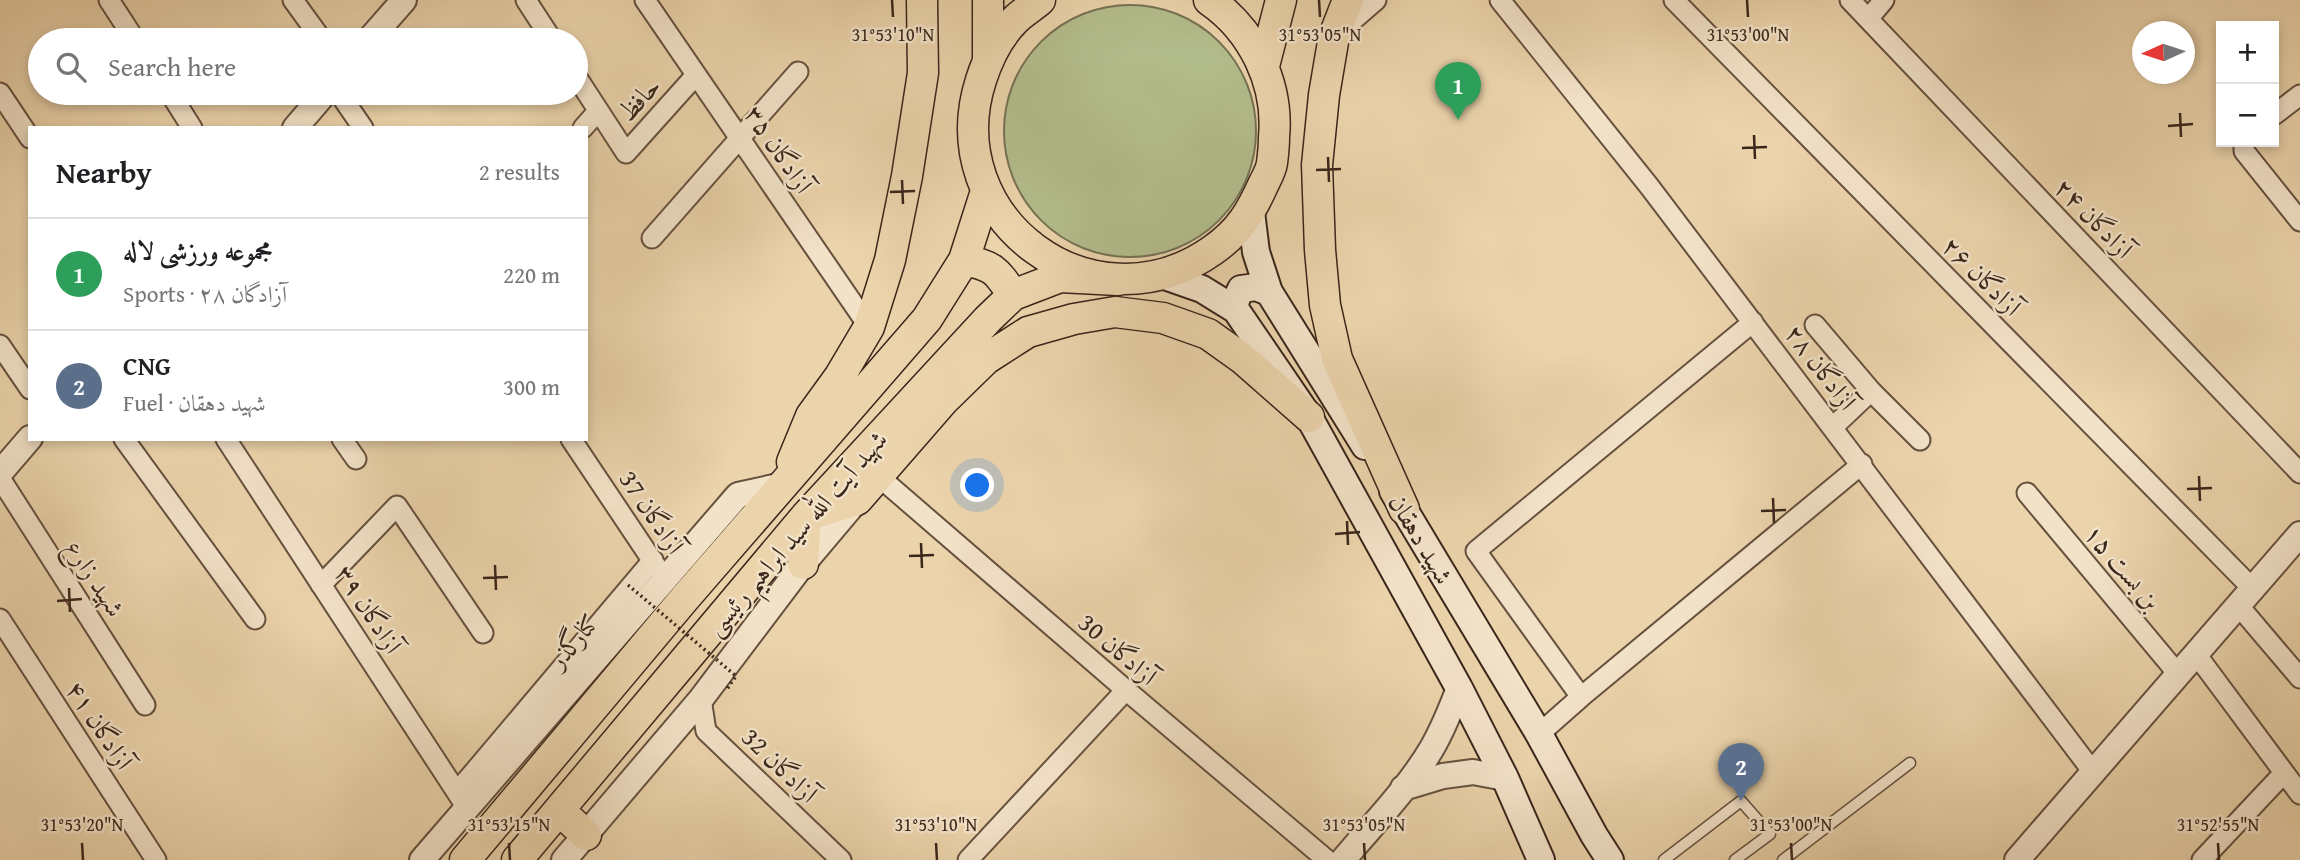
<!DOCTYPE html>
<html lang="en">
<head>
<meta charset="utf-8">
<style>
	body { margin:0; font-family:"Gentium Book Plus",Amiri,serif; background:#f2f2f2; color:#202124 }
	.controls { position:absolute; right:21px; top:21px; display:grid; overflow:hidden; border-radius:0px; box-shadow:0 4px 10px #0003 }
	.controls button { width:63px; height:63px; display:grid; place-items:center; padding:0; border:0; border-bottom:2px solid #e0e0e0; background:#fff; color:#202124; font:35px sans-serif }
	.compass { position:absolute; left:2132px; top:21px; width:63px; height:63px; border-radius:50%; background:#fff; box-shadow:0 4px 10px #0003; rotate:267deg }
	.you { position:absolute; left:978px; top:486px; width:24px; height:24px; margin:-18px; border:5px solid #fff; border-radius:50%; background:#1a73e8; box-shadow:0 0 0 10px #1a73e833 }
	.badge { display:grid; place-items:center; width:46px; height:46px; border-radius:50%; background:#8f2418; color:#fff; font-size:23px; font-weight:700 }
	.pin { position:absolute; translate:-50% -58px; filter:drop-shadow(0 2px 4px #0008) }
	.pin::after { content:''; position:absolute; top:37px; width:24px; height:21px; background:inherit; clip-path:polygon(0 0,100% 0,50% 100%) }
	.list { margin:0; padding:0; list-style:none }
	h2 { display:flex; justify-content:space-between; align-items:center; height:91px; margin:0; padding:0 28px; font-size:30px }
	h2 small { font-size:23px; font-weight:400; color:#757577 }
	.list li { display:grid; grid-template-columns:46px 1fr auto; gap:21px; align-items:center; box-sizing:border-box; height:112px; padding:0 28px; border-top:2px solid #e0e0e0 }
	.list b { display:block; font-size:26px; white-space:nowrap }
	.list p { margin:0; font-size:23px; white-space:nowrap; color:#757577 }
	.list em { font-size:23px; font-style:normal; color:#757577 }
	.icon { flex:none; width:38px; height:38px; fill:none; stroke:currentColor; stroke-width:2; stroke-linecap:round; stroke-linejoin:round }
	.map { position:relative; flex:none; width:2300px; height:860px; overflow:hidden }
	.search { position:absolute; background:#fff; box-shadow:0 4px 10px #0003; left:28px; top:28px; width:560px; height:77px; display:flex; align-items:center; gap:18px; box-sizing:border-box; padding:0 24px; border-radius:38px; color:#757577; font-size:26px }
	.panel { position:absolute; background:#fff; box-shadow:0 4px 10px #0003; left:28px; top:126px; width:560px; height:315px; border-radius:0px }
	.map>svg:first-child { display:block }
	.green { fill:#b3bd8c; stroke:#767254; stroke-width:2 }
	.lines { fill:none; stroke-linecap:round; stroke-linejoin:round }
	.service-casing { stroke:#66513f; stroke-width:13 }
	.minor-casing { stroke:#66513f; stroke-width:23 }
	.tertiary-casing { stroke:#66513f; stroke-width:28 }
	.secondary-casing { stroke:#3a261b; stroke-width:30 }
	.primary-casing { stroke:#3a261b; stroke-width:33 }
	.service { stroke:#f2e2c8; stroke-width:10 }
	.minor { stroke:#f2e2c8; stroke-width:19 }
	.tertiary { stroke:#f2e2c8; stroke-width:24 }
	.secondary { stroke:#f2e2c8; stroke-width:26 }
	.primary { stroke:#ebd3ab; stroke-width:30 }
	.path-bridge { stroke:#3a261b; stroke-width:3.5; stroke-dasharray:2 3.5; stroke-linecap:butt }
	.ticks { fill:none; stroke:#3a261b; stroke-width:2.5 }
	.labels { text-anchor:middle; stroke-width:5; stroke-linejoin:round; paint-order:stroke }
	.street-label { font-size:26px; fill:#3a261b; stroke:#f2e2c8 }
	.ticks-label { font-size:18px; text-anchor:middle; fill:#3a261b; stroke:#f2e2c8; stroke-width:5; stroke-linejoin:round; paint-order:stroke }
</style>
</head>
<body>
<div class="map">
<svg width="2300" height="860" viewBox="0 0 2300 860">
	<rect width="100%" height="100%" fill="#ebd3ab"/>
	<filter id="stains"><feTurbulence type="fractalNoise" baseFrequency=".00286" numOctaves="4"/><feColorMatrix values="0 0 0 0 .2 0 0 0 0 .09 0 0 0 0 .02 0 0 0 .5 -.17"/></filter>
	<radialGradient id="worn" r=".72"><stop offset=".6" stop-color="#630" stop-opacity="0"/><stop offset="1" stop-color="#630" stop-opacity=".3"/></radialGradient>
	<path class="green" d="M1004 131a126 126 0 1 1 252 0a126 126 0 1 1-252 0Z"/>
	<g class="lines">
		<defs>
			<path id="service" d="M1664,860L1741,801L1770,834L1735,860
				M1783,860L1910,763"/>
			<path id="minor" d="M109,0L135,40
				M293,0L322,40
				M526,0L552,40
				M645,0L869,327
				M1500,0L1649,186L2093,772
				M1674,0L2252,588
				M1850,0L2300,473
				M1868,19L1884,0
				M1338,33L1376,0
				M576,76L626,153L696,75
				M0,93L30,138
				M170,93L192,128
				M339,93L363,128
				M2274,115L2300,95
				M583,128L598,111
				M2244,142V151L2300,221
				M652,238L798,72
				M1815,325L1871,391L1833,427
				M0,345L30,389
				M1871,391L1920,440
				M124,439L255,619
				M226,439L467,808
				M342,439L356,459
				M571,439L658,569
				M877,475L1126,690L1327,860
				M0,478L145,705
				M2027,493L2178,674
				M321,585L397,506L483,633
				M2238,605L2300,678
				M0,619L156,860
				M2196,654L2300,794
				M1581,697L1476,551L1753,322
				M701,699L706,731L841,860
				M1539,734L1581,697L1862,464
				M457,792L653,560
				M968,860L1126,690
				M2202,860L2284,773"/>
			<path id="tertiary" d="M369,40L404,0
				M295,128L325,93
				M0,473L30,438
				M1403,788L1443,776L1473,772L1505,778
				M422,860L738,495L783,485
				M564,860L701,699L803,564L857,500
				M1343,860C1373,824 1408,789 1432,748C1443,729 1451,709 1459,688
				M2017,860L2300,534"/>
			<path id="secondary" d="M1251,212L1256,252L1269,292L1365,446
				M1162,275L1202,289L1236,310L1309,417L1459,688L1505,778L1541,860
				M1236,310L1235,302L1241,289L1256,287L1269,292
				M1393,491L1539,734L1594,835L1610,860"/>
			<path id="primary" d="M1040,0C1032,7 1022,13 1015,20C999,36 988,58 981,80C936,219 1093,335 1213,250C1240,231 1251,212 1264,183C1267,177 1271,170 1272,163C1273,155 1274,146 1274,137C1279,84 1253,30 1209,0
				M1348,0L1334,36L1324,95L1317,165L1320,250L1325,305L1337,359L1404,509
				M988,58V0
				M1264,66L1281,0
				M964,260C994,266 996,270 1013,295
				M792,462L811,416L840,376L869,327L890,260L907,176L923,73L922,0
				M803,564L806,516L857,500L944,400L986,359L1028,332L1074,319L1115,312L1163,318L1208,334L1243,359L1309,417
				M559,810L586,835
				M465,860L685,598L927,319L964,260L986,191
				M517,860L806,516L988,319L1013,295L1060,277L1118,280"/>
		</defs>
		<use href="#service" class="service-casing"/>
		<use href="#minor" class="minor-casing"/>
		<use href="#tertiary" class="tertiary-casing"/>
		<use href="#secondary" class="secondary-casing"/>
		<use href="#primary" class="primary-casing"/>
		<use href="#service" class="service"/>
		<use href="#minor" class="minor"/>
		<use href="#tertiary" class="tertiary"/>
		<use href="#secondary" class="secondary"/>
		<use href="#primary" class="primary"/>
		<path class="path-bridge" d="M628,585L736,676L727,689"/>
	</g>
	<path class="ticks" d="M892,0L893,17M1319,0L1320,17M1747,0L1748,17M2180,113L2181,137M2168,126L2193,124M1754,135L1755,159M1742,148L1767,147M1328,157L1329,182M1316,170L1341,169M902,180L903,204M890,192L915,191M2199,476L2200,501M2187,489L2212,488M1773,498L1774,523M1761,511L1786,510M1347,521L1348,545M1335,534L1360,532M921,543L922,568M909,556L934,555M495,565L496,590M483,578L508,577M69,588L70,612M57,601L82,599M82,843L83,860M509,843L510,860M936,843L937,860M1364,843L1365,860M1791,843L1792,860M2218,843L2219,860"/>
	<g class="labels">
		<g class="street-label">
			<text transform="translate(639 99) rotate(-48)" y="9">حافظ</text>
			<text transform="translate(779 149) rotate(56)" y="9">آزادگان ۳۵</text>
			<text transform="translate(2094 218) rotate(46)" y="9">۲۴ آزادگان</text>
			<text transform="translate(1982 276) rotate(45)" y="9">۲۶ آزادگان</text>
			<text transform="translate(1821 367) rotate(53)" y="9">۲۸ آزادگان</text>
			<text transform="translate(652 512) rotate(56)" y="9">آزادگان 37</text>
			<text transform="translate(796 533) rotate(-49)" y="9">شهید آیت الله سید ابراهیم رئیسی</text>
			<text transform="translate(1421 539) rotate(59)" y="9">شهید دهقان</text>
			<text transform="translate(2123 567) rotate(50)" y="9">بن بست ۱۵</text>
			<text transform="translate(95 578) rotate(57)" y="9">شهید زارع</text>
			<text transform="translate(369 609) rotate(57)" y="9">آزادگان ۳۹</text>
			<text transform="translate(573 641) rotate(-49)" y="9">کنارگذر</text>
			<text transform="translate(1118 649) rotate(41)" y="9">آزادگان 30</text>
			<text transform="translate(100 725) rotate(57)" y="9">آزادگان ۴۱</text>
			<text transform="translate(780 765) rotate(44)" y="9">آزادگان 32</text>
		</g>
	</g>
	<g class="ticks-label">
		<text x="893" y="41">31°53'10"N</text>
		<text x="1320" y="41">31°53'05"N</text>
		<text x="1748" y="41">31°53'00"N</text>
		<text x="82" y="831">31°53'20"N</text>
		<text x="509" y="831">31°53'15"N</text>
		<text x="936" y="831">31°53'10"N</text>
		<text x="1364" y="831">31°53'05"N</text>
		<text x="1791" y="831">31°53'00"N</text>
		<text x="2218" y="831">31°52'55"N</text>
	</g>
	<rect width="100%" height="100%" filter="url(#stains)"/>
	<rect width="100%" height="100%" fill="url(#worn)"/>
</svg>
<div class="controls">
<button>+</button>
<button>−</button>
</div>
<svg class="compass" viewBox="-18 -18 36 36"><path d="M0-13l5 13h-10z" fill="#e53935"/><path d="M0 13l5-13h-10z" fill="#757577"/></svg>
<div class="you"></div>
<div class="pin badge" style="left:1458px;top:120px;background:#2e9e5b">1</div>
<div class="pin badge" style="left:1741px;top:801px;background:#5c6f8a">2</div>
<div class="search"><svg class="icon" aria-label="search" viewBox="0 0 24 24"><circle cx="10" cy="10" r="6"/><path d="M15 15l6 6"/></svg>Search here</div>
<section class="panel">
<h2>Nearby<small>2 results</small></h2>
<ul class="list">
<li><span class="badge" style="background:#2e9e5b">1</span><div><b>مجموعه ورزشی لاله</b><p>Sports · ۲۸ آزادگان</p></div><em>220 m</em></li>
<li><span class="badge" style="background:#5c6f8a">2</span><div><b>CNG</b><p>Fuel · شهید دهقان</p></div><em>300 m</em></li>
</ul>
</section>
</div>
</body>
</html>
